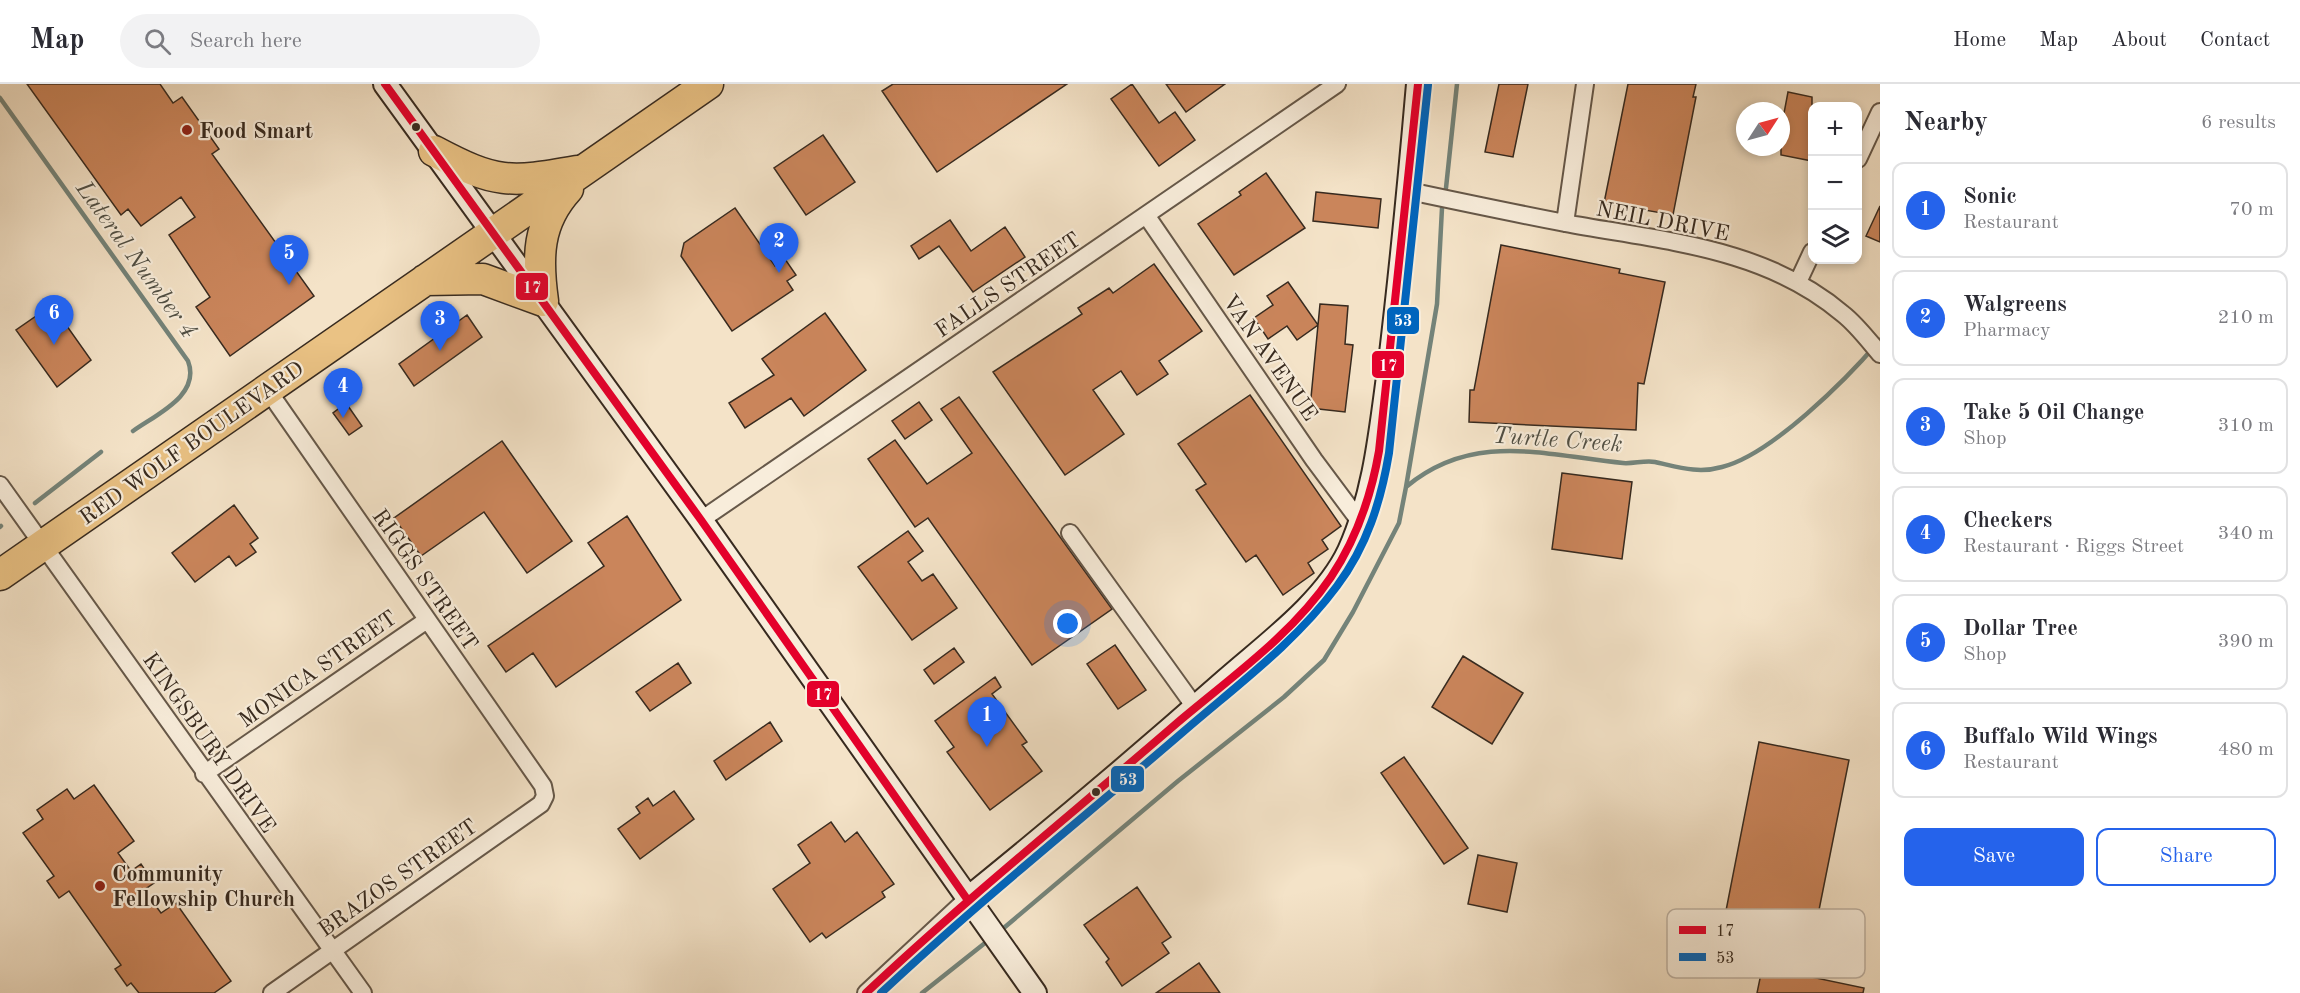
<!DOCTYPE html>
<html lang="en">
<head>
<meta charset="utf-8">
<style>
	body { margin:0; font-family:"Old Standard TT",serif; background:#f2f2f3; color:#2b2b33 }
	.controls { position:absolute; right:18px; top:18px; display:grid; overflow:hidden; border-radius:12px; box-shadow:0 3px 9px #0003 }
	.controls button { width:54px; height:54px; display:grid; place-items:center; padding:0; border:0; border-bottom:2px solid #e1e1e2; background:#fff; color:#2b2b33; font:30px sans-serif }
	.compass { position:absolute; left:1736px; top:18px; width:54px; height:54px; border-radius:50%; background:#fff; box-shadow:0 3px 9px #0003; rotate:54deg }
	.you { position:absolute; left:1068px; top:540px; width:21px; height:21px; margin:-15px; border:4px solid #fff; border-radius:50%; background:#1a73e8; box-shadow:0 0 0 9px #1a73e833 }
	.badge { display:grid; place-items:center; width:39px; height:39px; border-radius:50%; background:#2563eb; color:#fff; font-size:20px; font-weight:700 }
	.pin { position:absolute; translate:-50% -50px; filter:drop-shadow(0 2px 3px #0008) }
	.pin::after { content:''; position:absolute; top:32px; width:21px; height:18px; background:inherit; clip-path:polygon(0 0,100% 0,50% 100%) }
	.list { margin:0; padding:0; list-style:none }
	h2 { display:flex; justify-content:space-between; align-items:center; height:78px; margin:0; padding:0 24px; font-size:26px }
	h2 small { font-size:20px; font-weight:400; color:#7c7c81 }
	.list li { display:grid; grid-template-columns:39px 1fr auto; gap:18px; align-items:center; box-sizing:border-box; height:96px; margin:0 12px 12px; padding:0 12px; border:2px solid #e1e1e2; border-radius:12px }
	.list b { display:block; font-size:22px; white-space:nowrap }
	.list p { margin:0; font-size:20px; white-space:nowrap; color:#7c7c81 }
	.list em { font-size:20px; font-style:normal; color:#7c7c81 }
	.actions { display:flex; gap:12px; padding:18px 24px }
	.actions a { flex:1; padding:14px 0; border:2px solid #2563eb; border-radius:12px; text-align:center; font-size:21px; color:#2563eb }
	.actions .main { background:#2563eb; color:#fff }
	.icon { flex:none; width:33px; height:33px; fill:none; stroke:currentColor; stroke-width:2; stroke-linecap:round; stroke-linejoin:round }
	.map { position:relative; flex:none; width:1880px; height:909px; overflow:hidden }
	header { display:flex; align-items:center; gap:36px; box-sizing:border-box; height:84px; padding:0 30px; background:#fff; border-bottom:2px solid #e1e1e2 }
	header strong { font-size:28px }
	nav { display:flex; gap:33px; margin-inline-start:auto; font-size:21px }
	.search { width:420px; height:54px; background:#f2f2f3; display:flex; align-items:center; gap:15px; box-sizing:border-box; padding:0 21px; border-radius:33px; color:#7c7c81; font-size:22px }
	main { display:flex }
	aside { flex:1; background:#fff }
	.map>svg:first-child { display:block }
	.lines { fill:none; stroke-linecap:round; stroke-linejoin:round }
	.stream { stroke:#748379; stroke-width:4.5 }
	.building { fill:#ca855b; stroke:#372a1f; stroke-width:1.5 }
	.street-casing { stroke:#665849; stroke-width:20 }
	.secondary-casing { stroke:#372a1f; stroke-width:26 }
	.highway-casing { stroke:#372a1f; stroke-width:33 }
	.street { stroke:#f8eddb; stroke-width:16 }
	.secondary { stroke:#f8eddb; stroke-width:22 }
	.highway { stroke:#eac284; stroke-width:30 }
	.bus-1-casing { stroke:#f8eddb; stroke-width:12 }
	.bus-2-casing { stroke:#f8eddb; stroke-width:12 }
	.bus-1 { stroke:#e4002b; stroke-width:8 }
	.bus-2 { stroke:#0065bd; stroke-width:8 }
	.bus-dot { fill:#372a1f; stroke:#f8eddb; stroke-width:2 }
	.poi-dot { fill:#8f2418; stroke:#f8eddb; stroke-width:2 }
	.labels { text-anchor:middle; stroke-width:4.5; stroke-linejoin:round; paint-order:stroke }
	.poi-label { font-size:22px; font-weight:bold; fill:#372a1f; stroke:#f8eddb; text-anchor:start }
	.street-label { font-size:22px; fill:#372a1f; stroke:#f8eddb }
	.water-label { font-size:24px; font-style:italic; fill:#504f44; stroke:#f8eddb }
	.key { fill:#f8eddb; stroke:#beb2a3; stroke-width:1.5 }
	.key-label { font-size:16px; fill:#372a1f }
	.line-badge { stroke:#f8eddb; stroke-width:2 }
	.badge-label { font-size:16px; text-anchor:middle; font-weight:bold; fill:#fff }
</style>
</head>
<body>
<header>
<strong>Map</strong>
<div class="search"><svg class="icon" aria-label="search" viewBox="0 0 24 24"><circle cx="10" cy="10" r="6"/><path d="M15 15l6 6"/></svg>Search here</div>
<nav><a>Home</a><a>Map</a><a>About</a><a>Contact</a></nav>
</header>
<main>
<div class="map">
<svg width="1880" height="909" viewBox="0 0 1880 909">
	<rect width="100%" height="100%" fill="#f4e3c8"/>
	<filter id="stains"><feTurbulence type="fractalNoise" baseFrequency=".00333" numOctaves="4"/><feColorMatrix values="0 0 0 0 .2 0 0 0 0 .09 0 0 0 0 .02 0 0 0 .5 -.17"/></filter>
	<radialGradient id="worn" r=".72"><stop offset=".6" stop-color="#630" stop-opacity="0"/><stop offset="1" stop-color="#630" stop-opacity=".3"/></radialGradient>
	<g class="lines">
		<path class="stream" d="M0,14L188,277C201,311 157,330 133,347
			M1446,104L1457,0
			M1406,403L1437,220L1442,124
			M35,419L101,368
			M0,443L1,442
			M999,848L1178,697L1284,613L1324,576L1353,528L1399,439L1406,403C1473,347 1544,371 1623,379C1633,380 1645,376 1655,378C1678,383 1698,390 1722,383C1771,371 1847,295 1880,256
			M922,909L990,855"/>
	</g>
	<path class="building" d="M27,0H160L173,19L182,13L219,65L212,70L314,212L230,272L196,223L210,213L169,151L195,133L181,113L141,142L128,125L121,131Z
		M893,0H1067L937,88L882,7Z
		M1132,0L1159,39L1175,28L1195,56L1159,82L1111,15Z
		M1166,0H1225L1186,28Z
		M1499,0H1528L1513,73L1485,68Z
		M1628,0H1696L1693,13H1696L1673,131L1604,119Z
		M1788,8L1812,13V77L1781,71V45Z
		M823,51L855,98L806,131L774,84Z
		M1266,89L1305,144L1234,191L1198,140L1241,111L1239,108Z
		M1316,108L1381,115L1378,144L1313,137Z
		M1880,122V158L1866,152Z
		M735,124L775,182L785,175L796,191L787,197L793,206L732,247L681,172L684,159Z
		M950,136L971,167L1005,143L1025,173L973,208L939,162L919,175L911,162Z
		M1501,161L1620,185L1619,189L1665,198L1644,300L1638,299L1636,346L1469,338L1470,306H1474Z
		M1154,180L1202,247L1159,277L1168,290L1137,311L1121,287L1093,306L1124,350L1065,391L993,288L1082,230L1078,224L1109,204L1113,209Z
		M1288,198L1318,241L1297,256L1287,242L1268,255L1254,234L1273,221L1267,212Z
		M1320,220L1348,222L1345,260L1353,261L1345,328L1310,324Z
		M52,221L91,276L57,303L16,246Z
		M825,229L866,286L804,332L791,314L745,344L729,319L774,291L762,275Z
		M467,231L482,253L414,302L399,280Z
		M1250,311L1341,442L1322,456L1328,465L1308,479L1314,489L1283,511L1256,471L1246,478L1196,406L1206,400L1178,360Z
		M959,313L1112,525L1032,581L928,434L915,443L868,375L895,356L927,400L972,369L941,325Z
		M919,318L932,336L905,355L892,337Z
		M346,319L362,342L349,351L333,329Z
		M502,357L572,457L527,489L484,428L421,472L394,434Z
		M1562,389L1632,398L1622,475L1552,465Z
		M234,421L258,454L250,460L256,468L236,482L229,472L195,498L172,469Z
		M627,432L681,516L556,603L533,569L506,588L488,562L604,482L588,459Z
		M908,447L923,467L908,478L922,497L933,490L957,524L912,556L858,483Z
		M1115,561L1146,606L1118,625L1087,580Z
		M954,564L964,578L934,600L924,586Z
		M1463,572L1523,609L1492,660L1432,623Z
		M678,579L691,599L650,627L636,608Z
		M995,593L1001,603L992,610L1027,658L1022,661L1042,687L990,726L947,668L954,663L935,637Z
		M770,638L782,657L726,696L714,677Z
		M1759,658L1849,676L1812,861L1798,858L1792,889L1864,904L1863,909H1757L1769,851L1723,842Z
		M1404,673L1468,764L1444,780L1381,689Z
		M94,701L134,757L118,769L131,787L141,780L154,799L144,806L161,829L176,819L231,897L214,909H139L131,899L127,902L115,885L121,881L69,807L59,814L47,797L54,792L23,749L43,735L37,726L67,705L74,715Z
		M674,707L694,735L640,775L618,745L640,729L636,723L648,714L653,722Z
		M831,738L845,758L857,748L894,800L882,808L885,813L826,854L822,849L810,858L773,805L810,779L798,761Z
		M1478,771L1517,779L1507,828L1468,820Z
		M1137,803L1171,853L1162,859L1169,869L1122,902L1106,878L1109,875L1084,841Z
		M1199,879L1220,909H1156Z"/>
	<g class="lines">
		<defs>
			<path id="street" d="M1858,75L1880,28
				M1409,107C1461,118 1513,129 1565,139C1661,157 1765,163 1843,230C1857,241 1868,256 1880,270
				M1146,131L1314,376L1361,439
				M1565,139L1585,0
				M1798,198L1812,168
				M267,305L543,702L545,712L541,720L272,909
				M0,401L363,909
				M701,436L1337,0
				M1070,449L1195,623
				M204,690L427,536
				M866,909L967,815"/>
			<path id="secondary" d="M385,0L701,436L1035,909
				M967,815C1055,744 1141,671 1226,596C1267,560 1325,518 1349,467C1376,407 1381,342 1390,278C1401,186 1410,93 1418,0"/>
			<path id="highway" d="M434,67C496,100 509,99 577,87
				M425,196L483,195L543,217
				M543,217C537,174 537,139 568,105
				M0,491L708,0"/>
		</defs>
		<use href="#street" class="street-casing"/>
		<use href="#secondary" class="secondary-casing"/>
		<use href="#highway" class="highway-casing"/>
		<use href="#street" class="street"/>
		<use href="#secondary" class="secondary"/>
		<use href="#highway" class="highway"/>
		<defs>
			<path id="bus-1" d="M385,0L701,436L967,815
				M866,909C966,815 1073,729 1177,639C1230,594 1292,551 1331,493C1357,454 1371,413 1379,367L1418,0"/>
			<path id="bus-2" d="M881,909C978,818 1082,735 1183,648C1236,602 1295,559 1337,502C1367,462 1381,417 1389,369L1428,1"/>
		</defs>
		<use href="#bus-1" class="bus-1-casing"/>
		<use href="#bus-2" class="bus-2-casing"/>
		<use href="#bus-1" class="bus-1"/>
		<use href="#bus-2" class="bus-2"/>
	</g>
	<g class="bus-dot">
		<circle cx="416" cy="43" r="5"/>
		<circle cx="1096" cy="708" r="5"/>
	</g>
	<g class="poi-dot">
		<circle cx="187" cy="46" r="6"/>
		<circle cx="100" cy="802" r="6"/>
	</g>
	<g class="labels">
		<g class="poi-label">
			<text x="199" y="54">Food Smart</text>
			<text x="112" y="797">Community<tspan x="112" dy="25">Fellowship Church</tspan></text>
		</g>
		<g class="street-label">
			<text transform="translate(1663 136) rotate(11)" y="8">NEIL DRIVE</text>
			<text transform="translate(1007 200) rotate(-34)" y="8">FALLS STREET</text>
			<text transform="translate(1271 273) rotate(55)" y="8">VAN AVENUE</text>
			<text transform="translate(191 358) rotate(-35)" y="8">RED WOLF BOULEVARD</text>
			<text transform="translate(426 495) rotate(55)" y="8">RIGGS STREET</text>
			<text transform="translate(317 584) rotate(-35)" y="8">MONICA STREET</text>
			<text transform="translate(210 658) rotate(55)" y="8">KINGSBURY DRIVE</text>
			<text transform="translate(397 793) rotate(-35)" y="8">BRAZOS STREET</text>
		</g>
		<g class="water-label">
			<text transform="translate(137 175) rotate(54)" y="8">Lateral Number 4</text>
			<text transform="translate(1558 355) rotate(4)" y="8">Turtle Creek</text>
		</g>
	</g>
	<rect x="1667" y="825" width="198" height="69" rx="9" class="key"/>
	<rect x="1679" y="842" width="27" height="8" fill="#e4002b"/>
	<rect x="1679" y="869" width="27" height="8" fill="#0065bd"/>
	<g class="key-label">
		<text x="1716" y="852">17</text>
		<text x="1716" y="879">53</text>
	</g>
	<g class="line-badge">
		<rect x="515" y="188" width="34" height="29" rx="6" fill="#e4002b"/>
		<rect x="1386" y="222" width="34" height="29" rx="6" fill="#0065bd"/>
		<rect x="1371" y="266" width="34" height="29" rx="6" fill="#e4002b"/>
		<rect x="806" y="596" width="34" height="28" rx="6" fill="#e4002b"/>
		<rect x="1110" y="681" width="35" height="28" rx="6" fill="#0065bd"/>
	</g>
	<g class="badge-label">
		<text x="532" y="209">17</text>
		<text x="1403" y="242">53</text>
		<text x="1388" y="287">17</text>
		<text x="823" y="616">17</text>
		<text x="1128" y="701">53</text>
	</g>
	<rect width="100%" height="100%" filter="url(#stains)"/>
	<rect width="100%" height="100%" fill="url(#worn)"/>
</svg>
<div class="controls">
<button>+</button>
<button>−</button>
<button><svg class="icon" aria-label="layers" viewBox="0 0 24 24"><path d="M12 4l9 5-9 5-9-5zM3 14l9 5 9-5"/></svg></button>
</div>
<svg class="compass" viewBox="-18 -18 36 36"><path d="M0-13l5 13h-10z" fill="#e53935"/><path d="M0 13l5-13h-10z" fill="#7c7c81"/></svg>
<div class="you"></div>
<div class="pin badge" style="left:987px;top:663px">1</div>
<div class="pin badge" style="left:779px;top:189px">2</div>
<div class="pin badge" style="left:440px;top:267px">3</div>
<div class="pin badge" style="left:343px;top:334px">4</div>
<div class="pin badge" style="left:289px;top:201px">5</div>
<div class="pin badge" style="left:54px;top:261px">6</div>
</div>
<aside>
<h2>Nearby<small>6 results</small></h2>
<ul class="list">
<li><span class="badge">1</span><div><b>Sonic</b><p>Restaurant</p></div><em>70 m</em></li>
<li><span class="badge">2</span><div><b>Walgreens</b><p>Pharmacy</p></div><em>210 m</em></li>
<li><span class="badge">3</span><div><b>Take 5 Oil Change</b><p>Shop</p></div><em>310 m</em></li>
<li><span class="badge">4</span><div><b>Checkers</b><p>Restaurant · Riggs Street</p></div><em>340 m</em></li>
<li><span class="badge">5</span><div><b>Dollar Tree</b><p>Shop</p></div><em>390 m</em></li>
<li><span class="badge">6</span><div><b>Buffalo Wild Wings</b><p>Restaurant</p></div><em>480 m</em></li>
</ul>
<div class="actions"><a class="main">Save</a><a>Share</a></div>
</aside>
</main>
</body>
</html>
